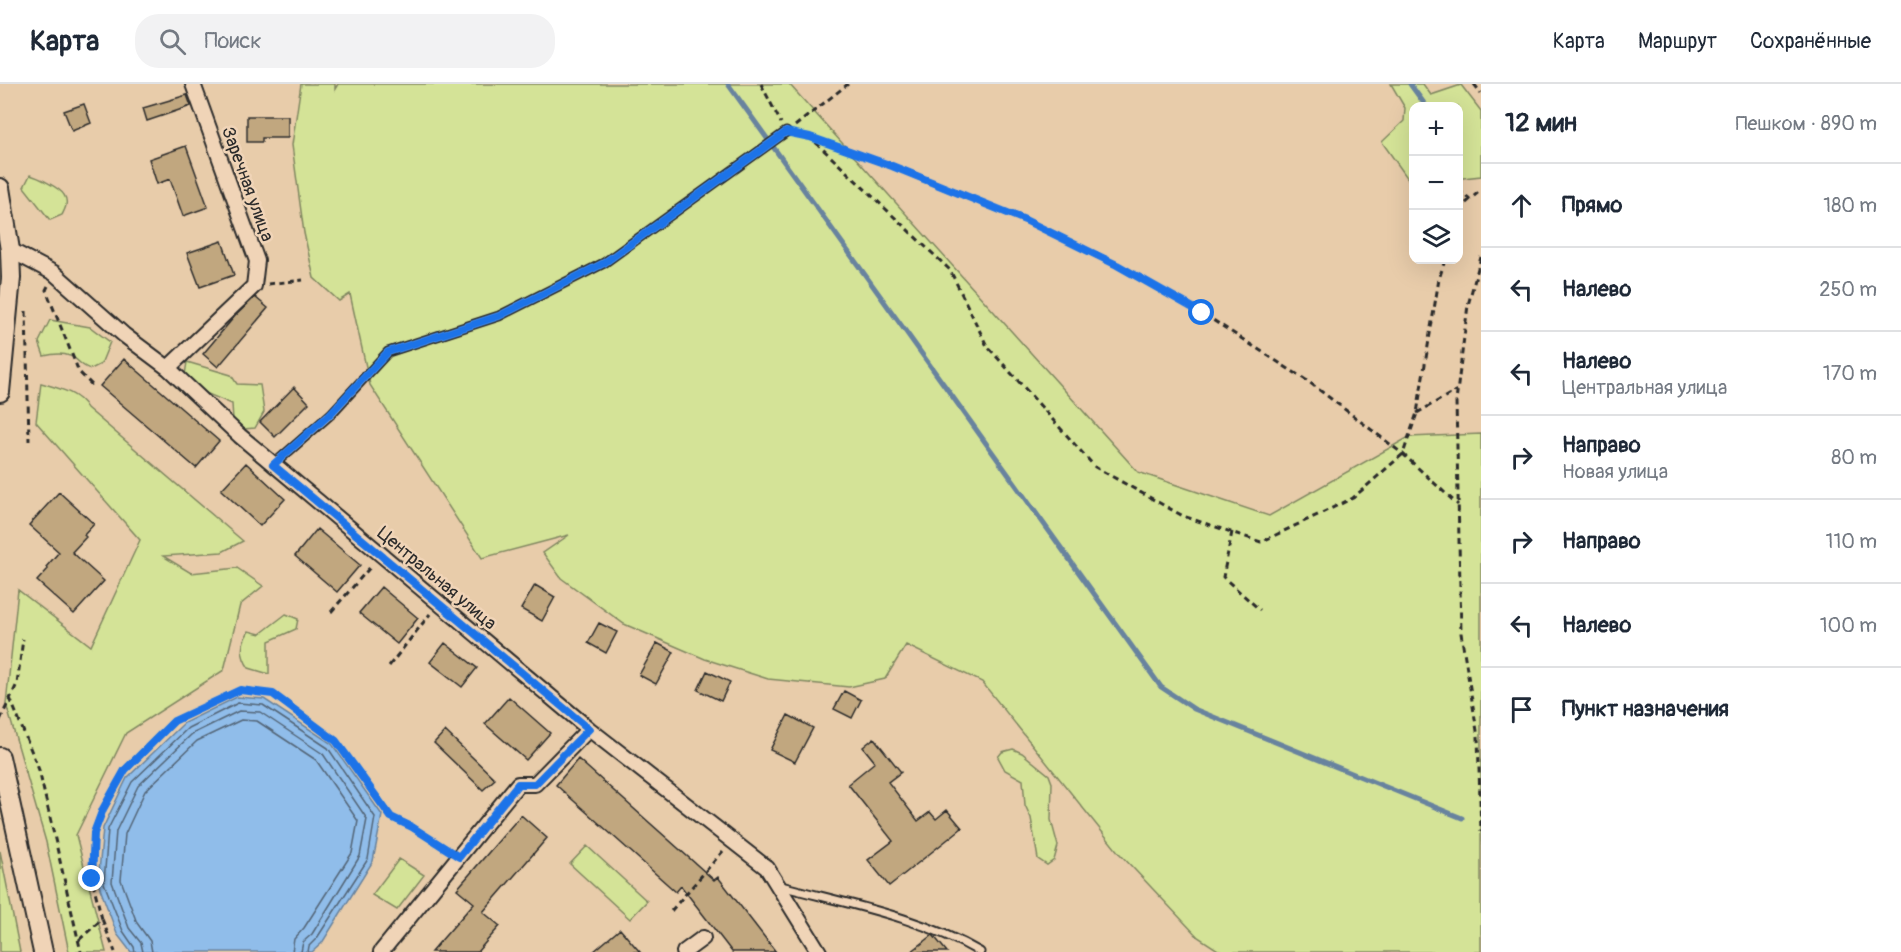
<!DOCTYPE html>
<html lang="ru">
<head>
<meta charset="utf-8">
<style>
	body { margin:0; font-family:Pangolin,sans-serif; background:#f2f2f3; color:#1f2937 }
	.controls { position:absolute; right:18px; top:18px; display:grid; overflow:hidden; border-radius:12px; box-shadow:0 6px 24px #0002 }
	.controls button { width:54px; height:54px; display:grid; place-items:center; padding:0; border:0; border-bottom:2px solid #e0e1e3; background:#fff; color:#1f2937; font:30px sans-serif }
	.stop { position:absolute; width:18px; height:18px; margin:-14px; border:4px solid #1a73e8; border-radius:50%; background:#fff }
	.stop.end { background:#1a73e8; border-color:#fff; box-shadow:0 2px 6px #0008 }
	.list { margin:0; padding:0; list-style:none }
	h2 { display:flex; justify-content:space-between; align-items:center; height:78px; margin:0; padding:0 24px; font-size:26px }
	h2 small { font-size:20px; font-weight:400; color:#747a83 }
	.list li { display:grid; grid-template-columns:39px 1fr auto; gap:18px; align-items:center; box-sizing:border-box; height:84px; padding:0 24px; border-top:2px solid #e0e1e3 }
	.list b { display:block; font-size:22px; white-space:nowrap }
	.list p { margin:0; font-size:20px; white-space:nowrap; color:#747a83 }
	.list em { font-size:20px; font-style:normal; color:#747a83 }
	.icon { flex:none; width:33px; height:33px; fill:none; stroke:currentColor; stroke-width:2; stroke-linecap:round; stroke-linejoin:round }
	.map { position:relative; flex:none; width:1481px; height:868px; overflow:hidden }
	header { display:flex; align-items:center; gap:36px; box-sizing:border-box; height:84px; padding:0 30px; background:#fff; border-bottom:2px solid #e0e1e3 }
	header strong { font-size:28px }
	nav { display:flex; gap:33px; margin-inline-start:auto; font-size:21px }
	.search { width:420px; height:54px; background:#f2f2f3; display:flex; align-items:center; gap:15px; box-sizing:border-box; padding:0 21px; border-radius:24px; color:#747a83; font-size:22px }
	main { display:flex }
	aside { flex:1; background:#fff }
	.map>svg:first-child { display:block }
	.green { fill:#d4e397; stroke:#808761; stroke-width:1.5 }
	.water { fill:#90bdea; stroke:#68839e; stroke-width:1.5 }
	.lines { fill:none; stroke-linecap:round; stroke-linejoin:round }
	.shore { stroke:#536577; stroke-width:1.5 }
	.stream { stroke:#68839e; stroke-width:5 }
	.building { fill:#c1a77f; stroke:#2b2b2b; stroke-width:1.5 }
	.service-casing { stroke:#2b2b2b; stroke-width:11 }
	.minor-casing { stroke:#2b2b2b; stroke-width:18 }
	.tertiary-casing { stroke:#2b2b2b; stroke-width:22 }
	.path { stroke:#2b2b2b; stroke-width:3; stroke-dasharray:6 4.5; stroke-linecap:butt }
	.service { stroke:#f0d4b7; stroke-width:7 }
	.minor { stroke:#f0d4b7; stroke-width:14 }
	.tertiary { stroke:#f0d4b7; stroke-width:18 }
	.route { stroke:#1a73e8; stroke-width:8 }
	.labels { text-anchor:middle; stroke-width:5; stroke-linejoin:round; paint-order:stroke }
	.street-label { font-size:18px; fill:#2b2b2b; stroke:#f0d4b7 }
</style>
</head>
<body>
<header>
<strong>Карта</strong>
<div class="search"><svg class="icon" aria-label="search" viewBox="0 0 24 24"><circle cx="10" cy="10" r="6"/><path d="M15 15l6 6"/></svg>Поиск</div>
<nav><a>Карта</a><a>Маршрут</a><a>Сохранённые</a></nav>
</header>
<main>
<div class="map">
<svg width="1481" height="868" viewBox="0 0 1481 868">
	<rect width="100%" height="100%" fill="#e8ccaa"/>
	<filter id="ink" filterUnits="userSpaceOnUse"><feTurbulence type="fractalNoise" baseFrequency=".0167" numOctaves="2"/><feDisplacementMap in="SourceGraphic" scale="12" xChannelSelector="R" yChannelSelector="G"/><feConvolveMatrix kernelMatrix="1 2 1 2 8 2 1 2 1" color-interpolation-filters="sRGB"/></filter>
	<g filter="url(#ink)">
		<path class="green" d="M301,0H335V5L338,0H789L1138,388L1269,432L1409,353L1481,350V868H1221L1198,853L1119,769L982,598L906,561L885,595L849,603L768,595L705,575L624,540L561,494L543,469L569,451L482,474L370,301L350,210L339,217L314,194L304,149L292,61Z
			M1391,0H1423L1431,11L1461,1L1481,27V92L1463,94L1459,97L1458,22H1414L1413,102L1382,58L1404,37L1405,24Z
			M30,91C38,93 60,104 64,111C69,118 65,125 62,131L50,136L24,103Z
			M50,236L90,243L110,258L101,280L91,285C80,283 79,275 70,272C63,269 52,270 44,272L39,258Z
			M187,278L231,291L237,300L260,301L264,328L255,344L243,345L233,336L232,320L196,305L185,291Z
			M41,299C57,304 78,308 87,324L243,457L222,468L163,472L191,489L237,484L263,502L240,521L224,586L126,649L76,751L106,868H69L46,758L6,620L18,506L91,562L140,456L36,338Z
			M286,530L298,535L296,545L269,557V590L249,584C240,571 240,561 249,547L260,550Z
			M1013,665L1022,669L1049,691L1052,699L1051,736L1058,762L1054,776L1047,781L1038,775L1031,734L1025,721L1023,696L1005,686L998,673L1002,668Z
			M587,762L647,817L630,835L570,780Z
			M0,767L20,868H0Z
			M399,775L424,791L397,826L372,811Z"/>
		<path class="water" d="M237,613L264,615L332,660L382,731L373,777L322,859L312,868H131L117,850L98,799L103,744L127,694L184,639Z"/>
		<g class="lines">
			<path class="shore" d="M135,868L134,863L123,847L104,799L108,745L132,698L188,644L238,619L263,621L328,664L375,733L368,775L317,854L309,862L308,868
				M143,868L141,859L129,844L112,798L116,747L138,702L192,650L239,627L260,628L323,670L367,735L360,772L312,850L303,858L301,868
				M152,868L150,857L137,839L121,796L125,750L145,707L197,657L241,636L257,637L316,676L358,737L352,769L304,844L294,855L292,868"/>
			<path class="stream" d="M728,0L1161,603L1194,625L1462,734
				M1410,0L1426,22"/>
		</g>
		<path class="building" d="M187,11L191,22L147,37L143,24Z
			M84,20L91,39L72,47L64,27Z
			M247,32H288V54H262V58H247Z
			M186,62L208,123L183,132L170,95L157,100L149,75Z
			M222,157L234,191L200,203L187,169Z
			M255,213L268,224L218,283L203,270L235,232Z
			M124,275L219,357L196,384L100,302Z
			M294,303L309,319L275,353L260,338Z
			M246,379L285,415L260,442L221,406Z
			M59,408L94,440L84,451L86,453L72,468L104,497L74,530L37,497L48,485L46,483L59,468L29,441Z
			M317,445L360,481L337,508L295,472Z
			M535,501L555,513L542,537L521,525Z
			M381,503L418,534L397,560L359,529Z
			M599,539L617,548L606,569L588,559Z
			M445,559L477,584L462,603L430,578Z
			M657,559L674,568L656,600L639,591Z
			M707,587L730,598L721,617L698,606Z
			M844,607L861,616L852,634L834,625Z
			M509,613L550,649L526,676L485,640Z
			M788,631L813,644L795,678L770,666Z
			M445,647L495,695L483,706L434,659Z
			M874,654L901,688L888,698L918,737L930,728L936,735L947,726L962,744L889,802L868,776L893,757L848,700L875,678L863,663Z
			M578,675L714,796L718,793L776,868H732L681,802L676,808L556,701Z
			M521,731L547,754L483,828L500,842L477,868H431L474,819L457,805Z
			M620,845L640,868H593Z
			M933,851L947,868H911Z"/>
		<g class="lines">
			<defs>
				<path id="service" d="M273,381L331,330L388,268L499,232L604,179L786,48
					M781,802C848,820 920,833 980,868"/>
				<path id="minor" d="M10,166L54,189L124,251L168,284L240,352L589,645L767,784L819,868
					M168,284L254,202L257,177L193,0
					M381,868L518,700H535L589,645
					M684,868L703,854"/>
				<path id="tertiary" d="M0,104L10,166L11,194L0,308
					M0,673L43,868"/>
			</defs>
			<use href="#service" class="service-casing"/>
			<use href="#minor" class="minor-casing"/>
			<use href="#tertiary" class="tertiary-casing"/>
			<path class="path" d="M761,0L781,39
				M1474,0L1481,9
				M795,42L848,0
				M797,51L810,53L950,186L987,262L1095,383L1183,432L1261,458L1353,414L1403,370L1417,329L1439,195L1445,176
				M813,54L892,82L1025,136L1117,181L1202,229L1309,298L1403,370L1458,421
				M1458,106L1470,115
				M1458,126L1481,106
				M1481,173L1468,221L1456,317L1461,549L1478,653L1481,748
				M268,200L303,196
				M48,202L46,206L79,288L94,303
				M26,227L29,357
				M1417,329L1457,306
				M1232,448L1223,493L1260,526
				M331,528L372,481
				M389,582L430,530
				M10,614L39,686L81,868
				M0,636L17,600L23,555
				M671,827L723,767
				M102,835L115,868
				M79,856L102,835L92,795L94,749L103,725L125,685L174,637L240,606L273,610L336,657L391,733L412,743L447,765"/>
			<use href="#service" class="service"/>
			<use href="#minor" class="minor"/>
			<use href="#tertiary" class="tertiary"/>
		</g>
	</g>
	<g class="lines" filter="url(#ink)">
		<path class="route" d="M92,795L94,749L103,725L125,686L174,637L240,606L273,610L336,657L391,733L412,743L459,773L518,700H535L589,645L273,381L330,330L388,268L499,232L604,179L786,48L810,53L892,82L1025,136L1117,181L1202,229"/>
	</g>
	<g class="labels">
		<g class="street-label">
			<text transform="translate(248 100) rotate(70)" y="6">Заречная улица</text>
			<text transform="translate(437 494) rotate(40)" y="6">Центральная улица</text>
		</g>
	</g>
</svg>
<div class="controls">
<button>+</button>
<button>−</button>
<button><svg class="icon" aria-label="layers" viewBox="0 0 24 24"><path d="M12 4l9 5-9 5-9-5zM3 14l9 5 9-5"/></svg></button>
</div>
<div class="stop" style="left:1202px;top:229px"></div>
<div class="stop end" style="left:92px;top:795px"></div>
</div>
<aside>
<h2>12 мин<small>Пешком · 890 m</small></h2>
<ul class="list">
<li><svg class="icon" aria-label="ahead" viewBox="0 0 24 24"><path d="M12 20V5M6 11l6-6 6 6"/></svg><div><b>Прямо</b></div><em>180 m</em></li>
<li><svg class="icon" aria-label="left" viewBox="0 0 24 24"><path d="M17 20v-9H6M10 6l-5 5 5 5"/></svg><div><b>Налево</b></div><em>250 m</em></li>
<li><svg class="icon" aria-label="left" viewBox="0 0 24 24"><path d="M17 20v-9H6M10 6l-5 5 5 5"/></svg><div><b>Налево</b><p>Центральная улица</p></div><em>170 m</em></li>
<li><svg class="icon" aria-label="right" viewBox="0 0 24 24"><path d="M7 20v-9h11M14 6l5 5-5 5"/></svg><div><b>Направо</b><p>Новая улица</p></div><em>80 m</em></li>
<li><svg class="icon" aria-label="right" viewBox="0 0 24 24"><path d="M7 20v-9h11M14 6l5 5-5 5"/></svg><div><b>Направо</b></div><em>110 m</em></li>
<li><svg class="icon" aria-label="left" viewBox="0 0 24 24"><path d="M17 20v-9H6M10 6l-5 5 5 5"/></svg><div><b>Налево</b></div><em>100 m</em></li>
<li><svg class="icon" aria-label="arrive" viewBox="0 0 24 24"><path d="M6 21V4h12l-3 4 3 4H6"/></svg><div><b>Пункт назначения</b></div></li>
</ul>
</aside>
</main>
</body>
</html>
